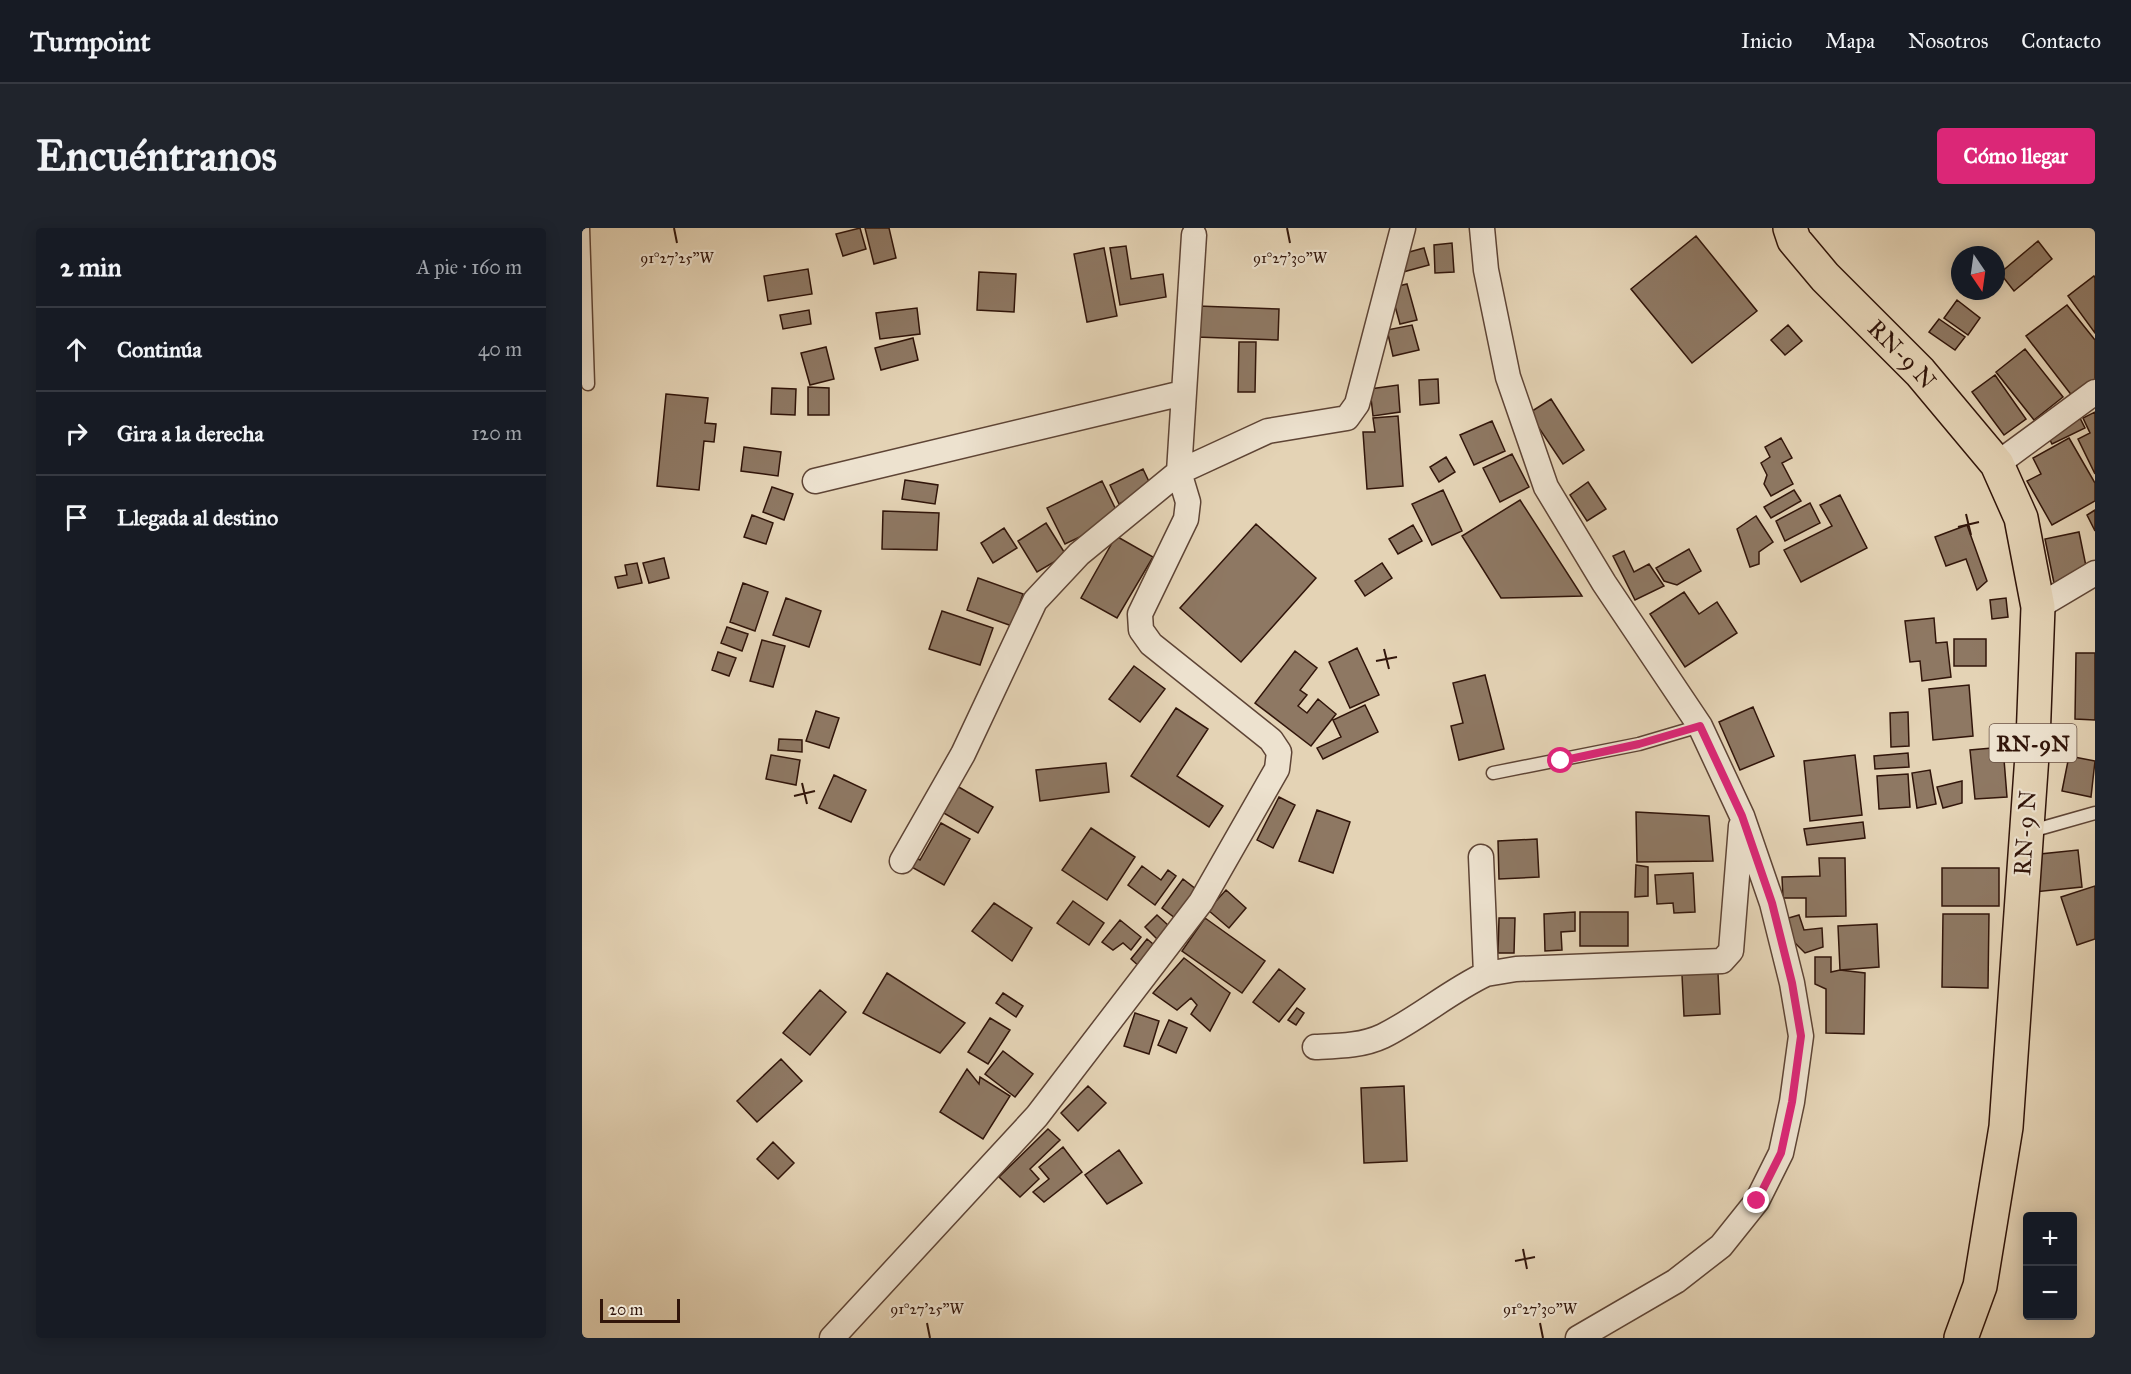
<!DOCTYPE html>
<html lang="es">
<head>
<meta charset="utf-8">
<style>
	body { margin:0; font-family:"IM FELL Great Primer",serif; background:#20242c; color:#f1f3f6 }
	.controls { position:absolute; right:18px; bottom:18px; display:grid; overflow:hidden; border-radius:6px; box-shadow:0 3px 15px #0003 }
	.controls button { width:54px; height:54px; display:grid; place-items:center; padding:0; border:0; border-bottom:2px solid #363941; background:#171b24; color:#f1f3f6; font:30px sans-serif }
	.compass { position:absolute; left:1369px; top:18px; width:54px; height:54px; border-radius:50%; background:#171b24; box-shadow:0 3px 15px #0003; rotate:167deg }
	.scale { position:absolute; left:18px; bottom:15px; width:80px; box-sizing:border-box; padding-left:6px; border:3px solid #31150a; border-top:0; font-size:16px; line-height:21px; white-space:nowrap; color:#31150a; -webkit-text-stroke:4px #ede2cf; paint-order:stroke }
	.stop { position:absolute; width:18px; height:18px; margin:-14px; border:4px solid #db2777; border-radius:50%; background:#fff }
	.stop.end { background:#db2777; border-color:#fff; box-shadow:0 2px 6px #0008 }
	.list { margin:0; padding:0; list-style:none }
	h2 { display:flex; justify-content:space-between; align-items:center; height:78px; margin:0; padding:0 24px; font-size:26px }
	h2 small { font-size:20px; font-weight:400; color:#9ea1a6 }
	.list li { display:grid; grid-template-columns:39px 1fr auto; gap:18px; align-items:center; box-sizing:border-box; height:84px; padding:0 24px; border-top:2px solid #363941 }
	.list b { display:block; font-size:22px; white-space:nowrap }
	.list em { font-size:20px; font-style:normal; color:#9ea1a6 }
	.icon { flex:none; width:33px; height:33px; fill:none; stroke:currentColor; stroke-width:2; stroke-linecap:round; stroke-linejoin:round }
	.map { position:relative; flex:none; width:1513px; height:1110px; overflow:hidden; border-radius:6px }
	header { display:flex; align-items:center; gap:36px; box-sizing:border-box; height:84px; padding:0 30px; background:#171b24; border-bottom:2px solid #363941 }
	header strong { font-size:28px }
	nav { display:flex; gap:33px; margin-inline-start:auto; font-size:21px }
	.intro { display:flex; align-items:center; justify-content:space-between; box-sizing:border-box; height:144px; padding:0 36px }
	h1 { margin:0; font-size:42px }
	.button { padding:15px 27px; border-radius:6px; background:#db2777; color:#fff; font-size:21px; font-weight:700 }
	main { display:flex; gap:36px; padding:0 36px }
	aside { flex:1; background:#171b24; border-radius:6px; box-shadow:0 3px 15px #0003 }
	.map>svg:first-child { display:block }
	.building { fill:#8e7863; stroke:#31150a; stroke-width:1.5 }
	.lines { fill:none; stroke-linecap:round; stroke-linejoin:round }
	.lane-casing { stroke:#5e4435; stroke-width:15 }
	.street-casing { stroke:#5e4435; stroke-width:27 }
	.primary-casing { stroke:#31150a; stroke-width:36 }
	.lane { stroke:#ede2cf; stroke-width:12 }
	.street { stroke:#ede2cf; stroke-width:24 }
	.primary { stroke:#e4d3b5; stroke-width:33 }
	.route { stroke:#db2777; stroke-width:8 }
	.ticks { fill:none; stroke:#31150a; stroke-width:2 }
	.labels { text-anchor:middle; stroke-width:4.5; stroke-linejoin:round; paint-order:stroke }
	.shield { fill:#ede2cf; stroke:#695245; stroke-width:1.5 }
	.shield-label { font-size:22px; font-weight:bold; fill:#31150a }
	.street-label { font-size:24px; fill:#31150a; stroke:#ede2cf }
	.ticks-label { font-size:15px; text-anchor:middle; fill:#31150a; stroke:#ede2cf; stroke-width:4.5; stroke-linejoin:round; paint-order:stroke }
</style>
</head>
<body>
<header>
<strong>Turnpoint</strong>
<nav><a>Inicio</a><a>Mapa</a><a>Nosotros</a><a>Contacto</a></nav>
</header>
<div class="intro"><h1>Encuéntranos</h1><a class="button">Cómo llegar</a></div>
<main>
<aside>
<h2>2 min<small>A pie · 160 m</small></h2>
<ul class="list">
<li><svg class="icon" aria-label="ahead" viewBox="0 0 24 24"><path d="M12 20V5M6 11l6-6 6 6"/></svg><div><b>Continúa</b></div><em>40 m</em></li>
<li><svg class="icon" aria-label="right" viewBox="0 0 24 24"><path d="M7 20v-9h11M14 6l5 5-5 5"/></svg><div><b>Gira a la derecha</b></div><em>120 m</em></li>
<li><svg class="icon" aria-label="arrive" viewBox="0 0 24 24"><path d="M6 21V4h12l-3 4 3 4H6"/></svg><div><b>Llegada al destino</b></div></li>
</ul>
</aside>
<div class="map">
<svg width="1513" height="1110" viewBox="0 0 1513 1110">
	<rect width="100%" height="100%" fill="#e4d3b5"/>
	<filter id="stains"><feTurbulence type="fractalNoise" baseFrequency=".00333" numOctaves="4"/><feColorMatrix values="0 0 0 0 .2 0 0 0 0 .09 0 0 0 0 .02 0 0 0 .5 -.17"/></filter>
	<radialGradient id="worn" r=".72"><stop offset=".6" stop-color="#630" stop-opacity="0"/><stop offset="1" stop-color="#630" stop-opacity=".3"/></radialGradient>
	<path class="building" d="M278,0L284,21L261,28L254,6Z
		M283,0H307L314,30L292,36Z
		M1114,8L1175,83L1110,135L1049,61Z
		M1456,13L1470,31L1432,63L1418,45Z
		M870,15L872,44L853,45L852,17Z
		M544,18L549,51L581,46L584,69L538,77L528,20Z
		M522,20L535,88L505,94L492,26Z
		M842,20L847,37L821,44L816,27Z
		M226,41L230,66L186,73L182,48Z
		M397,44L434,46L432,84L395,82Z
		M1512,48L1513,50V105L1486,68Z
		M825,56L835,92L818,96L808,60Z
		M1375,72L1398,90L1386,107L1362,90Z
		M1485,77L1513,112V158L1494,173L1444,108Z
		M616,78L697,81L696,112L615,109Z
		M335,80L338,106L298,111L294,85Z
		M227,82L229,96L201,101L198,87Z
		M1357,91L1383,109L1373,122L1347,104Z
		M830,97L837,122L811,128L805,102Z
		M1206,97L1220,113L1203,127L1189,112Z
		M331,110L336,132L299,142L293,120Z
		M657,114H674L673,164H656Z
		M244,119L252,151L228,157L219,125Z
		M1443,121L1481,169L1452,192L1414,144Z
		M1413,147L1444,191L1422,207L1390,164Z
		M856,151L857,175L838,177L837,152Z
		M816,157L818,184L791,188L788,161Z
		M226,159L247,160V187H226Z
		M190,160L214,161L213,187L189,186Z
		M84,166L126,170L123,195L134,196L132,214L122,213L117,262L75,258Z
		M969,171L1002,222L981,236L947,185Z
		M1513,184V246L1496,211L1508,205L1501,190Z
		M816,188L821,258L785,261L781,204H793L791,190Z
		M1498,190L1503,200L1470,216L1465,206Z
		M910,193L923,223L892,237L878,207Z
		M1199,210L1210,230L1200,235L1211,256L1189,268L1182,256L1185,247L1179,235L1188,229L1183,219Z
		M1487,210L1513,255V273L1470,297L1445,253L1459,246L1451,230Z
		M162,219L199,224L196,248L159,243Z
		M930,226L947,259L918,274L901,240Z
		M864,229L873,244L857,254L848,239Z
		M561,241L570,260L537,276L528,257Z
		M323,252L356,257L353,276L320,271Z
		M520,253L538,290L483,316L465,280Z
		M1006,254L1024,281L1005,293L988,267Z
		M190,259L211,266L202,292L181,284Z
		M861,262L880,303L850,317L830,276Z
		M1212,262L1219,273L1189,290L1182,279Z
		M1258,267L1285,320L1219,354L1202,322L1250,298L1238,277Z
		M938,272L1000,368L919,370L880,308Z
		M1228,275L1238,295L1203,313L1194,293Z
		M1513,282V303L1505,287Z
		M301,283L357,285L355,322L300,321Z
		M170,287L191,295L184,316L162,309Z
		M1174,288L1191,314L1177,324V336L1168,339L1155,301Z
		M464,295L484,327L455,344L436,313Z
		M674,296L734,350L659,434L598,380Z
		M831,297L840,313L816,326L807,311Z
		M1385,297L1405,353L1395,362L1384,331L1364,338L1353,309Z
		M422,300L435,320L411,335L399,315Z
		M1497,304L1506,348L1472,355L1463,311Z
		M534,308L571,329L535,390L499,370Z
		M1107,321L1119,343L1095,357L1082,353L1074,340Z
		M1042,323L1052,344L1067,336L1082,358L1053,372L1031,328Z
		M82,330L87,350L67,355L61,335Z
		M55,335L60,355L36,360L33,349L45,347L43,337Z
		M800,335L810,350L783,368L773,353Z
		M396,350L441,366L430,398L385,382Z
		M161,355L186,364L173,403L148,394Z
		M1102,364L1117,386L1135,374L1155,405L1103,439L1068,386Z
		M204,370L239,383L227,419L191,407Z
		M1424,370L1426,389L1410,391L1408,372Z
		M360,383L411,400L398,437L347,421Z
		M1352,390L1354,415L1365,414L1369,449L1340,453L1338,433L1328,434L1323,393Z
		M145,399L166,406L160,423L139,415Z
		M1372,411H1404V438H1372Z
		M180,412L203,418L191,459L168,453Z
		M775,420L797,467L768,480L747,434Z
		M713,423L735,440L718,462L725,467L716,478L725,485L736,471L754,486L729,518L673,475Z
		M136,424L154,430L147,448L130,442Z
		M1494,425H1513V492L1493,491Z
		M552,438L583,461L558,494L527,471Z
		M903,447L922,521L877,532L869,498L881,495L871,455Z
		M1387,457L1391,508L1351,512L1347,461Z
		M783,477L796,504L741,531L735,520L759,509L751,492Z
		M1171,479L1192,528L1158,542L1137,494Z
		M594,480L626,501L595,548L641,578L627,599L549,548Z
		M234,483L257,490L247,520L224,513Z
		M1326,484L1327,518L1309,519L1308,485Z
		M197,511L220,512V524L196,522Z
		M1421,519L1425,569L1393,571L1388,522Z
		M1326,525L1327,539L1293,541L1292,528Z
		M189,527L218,532L214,557L184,551Z
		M1273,527L1280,587L1228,593L1222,533Z
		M1487,528L1513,533L1509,569L1480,563Z
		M524,535L527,564L458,573L454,542Z
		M1348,542L1354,576L1335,580L1330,545Z
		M1326,546L1328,579L1297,581L1295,548Z
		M252,547L284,562L269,594L237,580Z
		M1380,553V575L1361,580L1355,559Z
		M375,558L411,579L396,605L360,584Z
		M697,569L713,577L691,620L675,612Z
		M735,582L768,594L751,645L717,633Z
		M1054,584L1127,588L1131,633L1055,634Z
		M1281,594L1283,610L1225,617L1222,601Z
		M359,595L388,611L362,657L326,637L331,628L338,632Z
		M509,600L553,629L525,672L480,642Z
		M955,611L957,649L917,651L916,613Z
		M1496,622L1500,659L1452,664L1458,626Z
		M1237,630H1263L1264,688L1224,689V670H1201L1200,649L1238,648Z
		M1054,637L1066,639V668L1053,669Z
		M560,638L579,652L586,642L594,648L573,677L546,657Z
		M1360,640H1417V678H1360Z
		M1111,645L1113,684L1092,685L1091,675L1075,676L1073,647Z
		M601,651L615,662L593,690L580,680Z
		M1513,658V711L1495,717L1479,669Z
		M644,662L664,680L647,700L626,682Z
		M491,673L522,695L507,717L475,695Z
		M412,675L450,700L430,733L390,703Z
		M993,684V703L979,704L980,722L963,723L962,686Z
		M998,684H1046V718H998Z
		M1361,686H1407L1406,760L1360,759Z
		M575,687L587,698L575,711L563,699Z
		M1217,687L1222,702L1240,700L1241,719L1223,725L1202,704L1203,691Z
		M623,690L683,733L660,765L600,723Z
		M917,690H933L932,725H916Z
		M538,692L559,709L549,722L541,715L531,722L520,714Z
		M1295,696L1297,739L1258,742L1256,698Z
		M565,711L576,720L559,740L549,731Z
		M1233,729H1249V744L1258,742L1283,745L1282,806L1244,805V761L1233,756Z
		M602,730L648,765L628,803L609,786L615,777L609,770L595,782L571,765Z
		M697,741L723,761L697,794L671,774Z
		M305,745L383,795L358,825L281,785Z
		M1136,745L1138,786L1102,788L1100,747Z
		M238,762L264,784L228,827L201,805Z
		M421,765L441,778L434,789L414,775Z
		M715,780L722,785L714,797L706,792Z
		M553,785L577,793L567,826L542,818Z
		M408,790L428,802L406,836L386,824Z
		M587,792L605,800L594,825L576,817Z
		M421,823L451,846L433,869L403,846Z
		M199,831L220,853L175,894L155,873Z
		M385,841L397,856L398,849L428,868L401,911L358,884Z
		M506,858L524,875L496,903L479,885Z
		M822,858L825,933L782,935L779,860Z
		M466,901L478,912L448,941L457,951L438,969L417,949Z
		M191,914L212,935L196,951L175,931Z
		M481,919L500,944L462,974L451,964L467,951L457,939Z
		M537,922L560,955L525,976L503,947Z"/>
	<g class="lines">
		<defs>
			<path id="lane" d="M1,0L6,156
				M911,545L1057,516L1118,498
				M1446,604L1513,585"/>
			<path id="street" d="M900,0L904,42L926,149L964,259L1022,355L1118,498L1160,588L1190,675L1210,755L1219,808L1210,874L1199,925L1175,973L1139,1018L1094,1053L996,1110
				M1415,236L1513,164
				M233,253L601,165
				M1456,379L1513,345
				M320,633L381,526L453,373L497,326L597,244L686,203L765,190L775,176L821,0
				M904,746L934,741L1140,733L1149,723L1159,598
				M733,819C756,818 780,818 801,808C837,790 868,763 904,746L899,629
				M250,1110L455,888L619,674L695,541L697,524L689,512L569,416L559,402L558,386L604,291L606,274L597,244L612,7"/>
			<g id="primary">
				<path id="s1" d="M1208,0L1212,12L1243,49L1338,144L1415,236L1439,290L1456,379L1451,513L1424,899L1398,1058L1379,1110"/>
			</g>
		</defs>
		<use href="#lane" class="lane-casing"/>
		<use href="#street" class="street-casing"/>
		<use href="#primary" class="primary-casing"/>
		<use href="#lane" class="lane"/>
		<use href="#street" class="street"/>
		<use href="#primary" class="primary"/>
	</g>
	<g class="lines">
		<path class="route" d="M979,533L1057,516L1118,498L1160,588L1190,675L1210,755L1219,808L1210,874L1199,925L1175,973"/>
	</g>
	<path class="ticks" d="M92,0L95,15M705,0L708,15M1384,286L1389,307M1376,299L1397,294M802,421L807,441M794,433L815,429M220,555L225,576M212,568L233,563M941,1021L945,1041M933,1033L953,1029M345,1095L348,1110M958,1095L961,1110"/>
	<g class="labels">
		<rect class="shield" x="1407.5" y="496" width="87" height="38" rx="4.5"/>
		<g class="shield-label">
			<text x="1451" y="523">RN-9N</text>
		</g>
		<g class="street-label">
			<text dy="8" stroke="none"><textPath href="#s1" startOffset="170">RN-9 N</textPath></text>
			<text transform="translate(1443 605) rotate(-86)" y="8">RN-9 N</text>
		</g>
	</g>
	<g class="ticks-label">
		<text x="95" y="35">91°27'25"W</text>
		<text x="708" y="35">91°27'30"W</text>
		<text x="345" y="1086">91°27'25"W</text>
		<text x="958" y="1086">91°27'30"W</text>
	</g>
	<rect width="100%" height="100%" filter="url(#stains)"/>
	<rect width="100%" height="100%" fill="url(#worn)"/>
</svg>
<div class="controls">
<button>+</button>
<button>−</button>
</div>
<svg class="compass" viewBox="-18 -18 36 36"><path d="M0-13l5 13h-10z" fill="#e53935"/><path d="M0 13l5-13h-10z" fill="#9ea1a6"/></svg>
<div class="scale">20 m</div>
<div class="stop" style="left:979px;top:533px"></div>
<div class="stop end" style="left:1175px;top:973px"></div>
</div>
</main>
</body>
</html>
